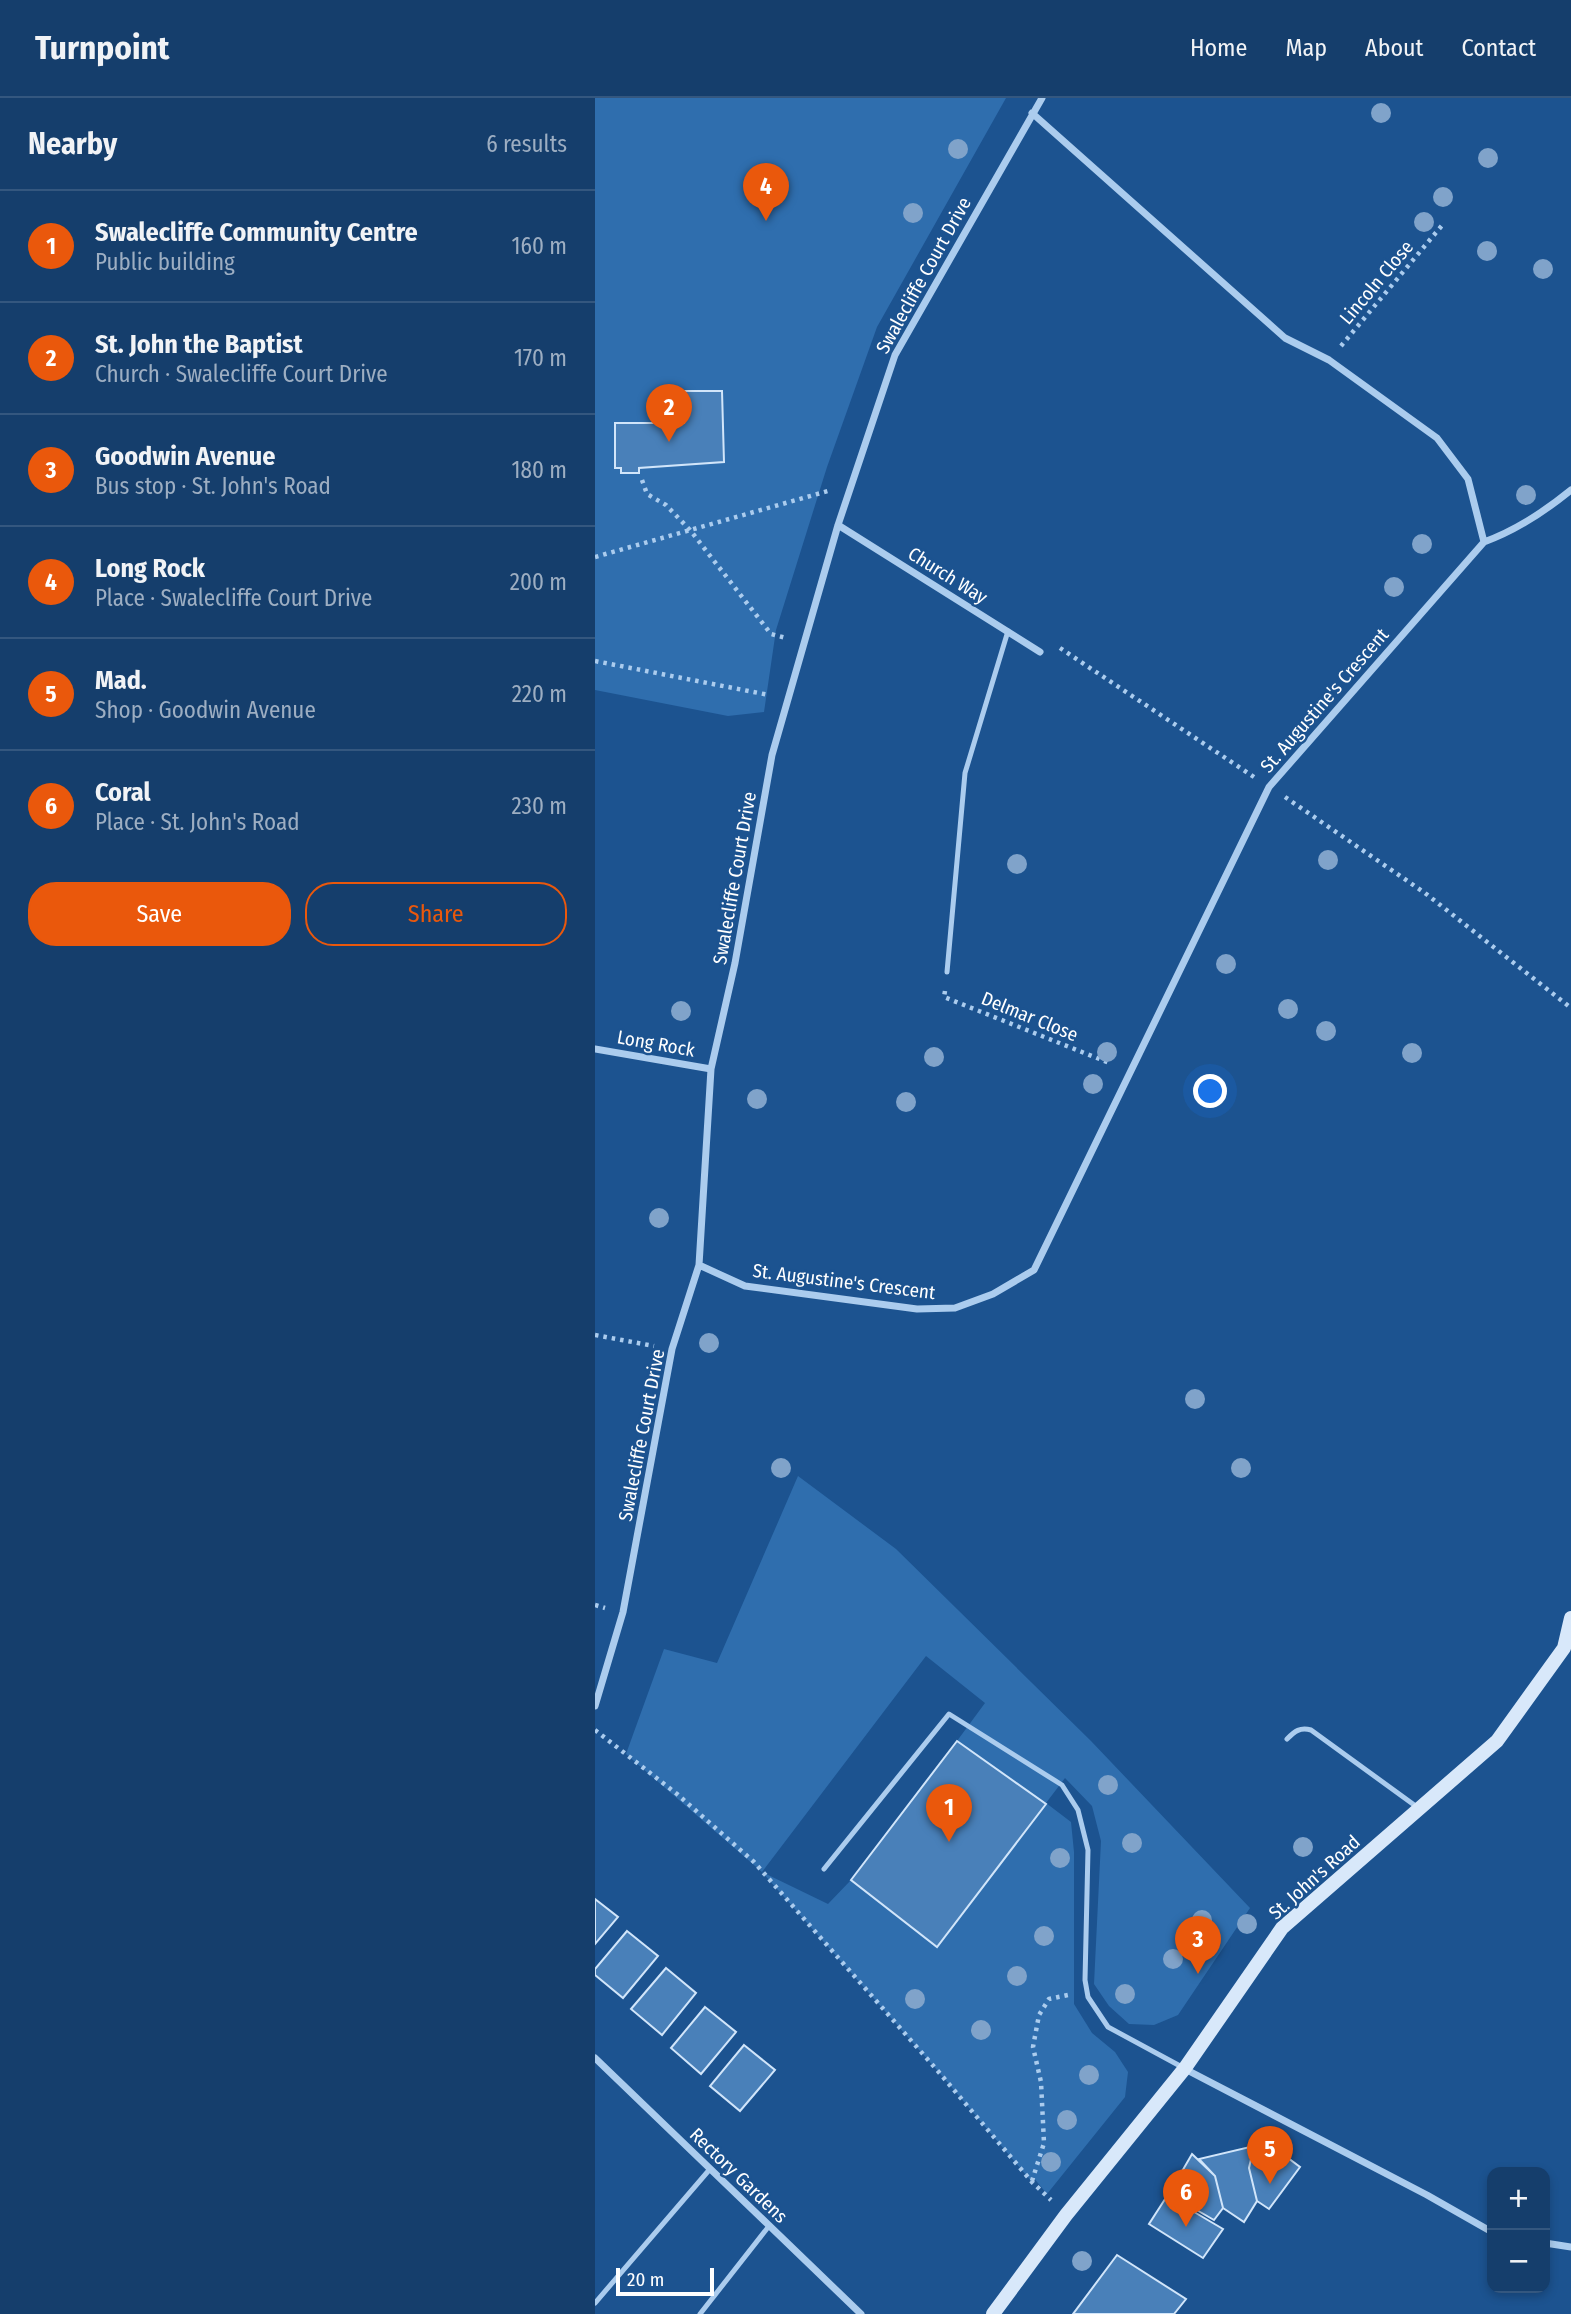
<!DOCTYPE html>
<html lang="en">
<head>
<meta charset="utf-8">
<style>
	body { margin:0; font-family:"Fira Sans Condensed",sans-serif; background:#1e4572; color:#f1f3f6 }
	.controls { position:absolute; right:21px; bottom:21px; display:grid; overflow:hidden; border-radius:14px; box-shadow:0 4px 10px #0003 }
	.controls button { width:63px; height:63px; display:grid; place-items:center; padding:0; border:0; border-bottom:2px solid #34577f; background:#153e6c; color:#f1f3f6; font:35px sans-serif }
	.scale { position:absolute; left:21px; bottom:18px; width:98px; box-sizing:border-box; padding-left:7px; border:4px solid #fff; border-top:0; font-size:19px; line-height:24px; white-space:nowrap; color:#fff; -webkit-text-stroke:5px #1c5390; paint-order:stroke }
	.you { position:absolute; left:616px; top:994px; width:24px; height:24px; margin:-18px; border:5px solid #fff; border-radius:50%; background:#1a73e8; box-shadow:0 0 0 10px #1a73e833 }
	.badge { display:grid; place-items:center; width:46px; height:46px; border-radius:50%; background:#ea580c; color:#fff; font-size:23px; font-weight:700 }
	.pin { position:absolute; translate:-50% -58px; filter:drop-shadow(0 2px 4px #0008) }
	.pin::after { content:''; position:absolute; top:37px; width:24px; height:21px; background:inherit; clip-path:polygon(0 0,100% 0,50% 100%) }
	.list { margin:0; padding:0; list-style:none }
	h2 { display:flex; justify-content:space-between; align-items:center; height:91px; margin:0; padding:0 28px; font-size:30px }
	h2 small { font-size:23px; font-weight:400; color:#9daec2 }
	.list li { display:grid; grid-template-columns:46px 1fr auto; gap:21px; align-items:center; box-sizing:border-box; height:112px; padding:0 28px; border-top:2px solid #34577f }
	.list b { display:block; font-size:26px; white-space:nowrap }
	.list p { margin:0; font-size:23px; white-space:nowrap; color:#9daec2 }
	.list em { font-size:23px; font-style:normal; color:#9daec2 }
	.actions { display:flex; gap:14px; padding:21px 28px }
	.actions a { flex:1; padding:16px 0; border:2px solid #ea580c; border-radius:28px; text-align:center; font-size:24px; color:#ea580c }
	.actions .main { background:#ea580c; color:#fff }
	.map { position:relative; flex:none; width:976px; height:2216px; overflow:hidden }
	header { display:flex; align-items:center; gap:42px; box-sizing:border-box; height:98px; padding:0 35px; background:#153e6c; border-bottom:2px solid #34577f }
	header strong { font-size:33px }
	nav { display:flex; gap:38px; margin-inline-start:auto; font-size:24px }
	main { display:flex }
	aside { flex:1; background:#153e6c }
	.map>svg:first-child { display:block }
	.green { fill:#2f6eae; fill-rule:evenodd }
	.building { fill:#4980b9; stroke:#d1e5fa; stroke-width:2 }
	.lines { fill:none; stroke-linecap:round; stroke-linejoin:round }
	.path { stroke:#abccee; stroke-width:4.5; stroke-dasharray:3.5 5; stroke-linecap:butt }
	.lane { stroke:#abccee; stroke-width:5 }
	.street { stroke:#abccee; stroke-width:7 }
	.secondary { stroke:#d8e8fa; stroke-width:14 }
	.tree { fill:#80a3ca }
	.labels { text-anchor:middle; stroke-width:5; stroke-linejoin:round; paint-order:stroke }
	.street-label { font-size:19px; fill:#fff; stroke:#1c5390 }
</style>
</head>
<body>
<header>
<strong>Turnpoint</strong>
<nav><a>Home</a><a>Map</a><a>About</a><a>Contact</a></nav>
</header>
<main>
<aside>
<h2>Nearby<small>6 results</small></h2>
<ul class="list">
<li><span class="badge">1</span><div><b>Swalecliffe Community Centre</b><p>Public building</p></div><em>160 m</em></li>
<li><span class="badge">2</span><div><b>St. John the Baptist</b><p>Church · Swalecliffe Court Drive</p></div><em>170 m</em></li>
<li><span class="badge">3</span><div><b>Goodwin Avenue</b><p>Bus stop · St. John's Road</p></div><em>180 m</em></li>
<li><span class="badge">4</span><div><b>Long Rock</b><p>Place · Swalecliffe Court Drive</p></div><em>200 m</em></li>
<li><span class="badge">5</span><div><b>Mad.</b><p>Shop · Goodwin Avenue</p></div><em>220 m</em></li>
<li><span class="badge">6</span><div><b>Coral</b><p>Place · St. John's Road</p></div><em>230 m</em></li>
</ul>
<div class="actions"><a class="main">Save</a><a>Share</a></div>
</aside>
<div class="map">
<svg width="976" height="2216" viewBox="0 0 976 2216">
	<rect width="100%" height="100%" fill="#1c5390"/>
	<path class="green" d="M0,0H411L282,229L232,369L181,532L169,614L133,618L0,592Z
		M203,1378L301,1451L496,1643L655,1810L583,1917L559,1927L534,1926L514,1908L499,1886L506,1743L497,1708L470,1680L451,1705L476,1724L479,1754V1906L497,1935L520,1954L533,1974L530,1999L452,2096L438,2079L437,2084L342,1972L167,1774L31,1656L69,1551L122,1565ZM331,1558L390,1605L362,1643L451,1706L342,1849L256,1782L233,1806L167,1774Z"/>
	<path class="building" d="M88,293H127L129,364L44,370V375H26V370H20V325H89Z
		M362,1643L451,1706L342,1849L256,1782Z
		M0,1801L23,1819L0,1846Z
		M32,1833L63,1858L28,1900L0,1877V1871Z
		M71,1870L101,1895L67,1937L36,1911Z
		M110,1909L141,1934L106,1976L76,1950Z
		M149,1947L180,1972L145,2013L115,1988Z
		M665,2039L705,2069L674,2111L662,2103L654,2070L659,2048Z
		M659,2048L654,2070L662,2103L649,2124L628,2110L620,2078L604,2061Z
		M597,2056L620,2078L628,2110L619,2122L574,2096Z
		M572,2098L628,2131L608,2160L554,2126Z
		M522,2157L591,2201L579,2216H478Z"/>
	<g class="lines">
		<path class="path" d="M746,248L849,125
			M47,382L52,396L71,407L95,432L176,536L191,540
			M0,459L233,393
			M465,550L659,679
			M0,563L174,597
			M690,699L830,795L976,910
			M350,893L349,899L517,966
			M0,1237L59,1248
			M0,1507L10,1510
			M0,1632L82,1696L159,1764L342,1972L437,2084L456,2102
			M437,2083L449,2045L446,1984L438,1949L444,1917L454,1901L473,1897"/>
		<path class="lane" d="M352,874L370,675L413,533
			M692,1641C700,1633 705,1629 716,1632L822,1709
			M229,1771L354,1616L467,1687L483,1712L493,1752L490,1882L493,1899L513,1929L587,1969
			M0,2205L115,2071
			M105,2216L174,2128"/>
		<path class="street" d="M243,427L445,554
			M889,444C922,432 949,414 976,392
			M0,951L116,971
			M104,1167L150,1188L322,1211L360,1210L398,1196L439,1172L674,689L889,444L873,381L842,340L734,262L690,240L437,15
			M0,1608L28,1514L77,1251L104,1167L116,971L140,865L177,657L243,427L300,257L447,0
			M0,1960L266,2216
			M590,1971L832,2097L897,2134
			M950,2145L976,2149"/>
		<path class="secondary" d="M398,2216L471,2117L590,1970L687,1830L902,1643L969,1550L976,1520"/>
	</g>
	<g class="tree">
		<circle cx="786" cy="15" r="10"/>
		<circle cx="363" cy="51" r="10"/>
		<circle cx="893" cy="60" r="10"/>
		<circle cx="848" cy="99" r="10"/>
		<circle cx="318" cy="115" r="10"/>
		<circle cx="829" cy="124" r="10"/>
		<circle cx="892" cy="153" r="10"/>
		<circle cx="948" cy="171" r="10"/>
		<circle cx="931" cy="397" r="10"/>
		<circle cx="827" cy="446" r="10"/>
		<circle cx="799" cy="489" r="10"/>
		<circle cx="733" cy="762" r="10"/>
		<circle cx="422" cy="766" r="10"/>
		<circle cx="631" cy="866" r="10"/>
		<circle cx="693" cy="911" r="10"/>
		<circle cx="86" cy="913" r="10"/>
		<circle cx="731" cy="933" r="10"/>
		<circle cx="512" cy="954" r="10"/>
		<circle cx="817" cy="955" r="10"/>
		<circle cx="339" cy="959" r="10"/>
		<circle cx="498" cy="986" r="10"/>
		<circle cx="162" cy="1001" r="10"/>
		<circle cx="311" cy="1004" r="10"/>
		<circle cx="64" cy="1120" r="10"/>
		<circle cx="114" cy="1245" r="10"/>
		<circle cx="600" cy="1301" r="10"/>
		<circle cx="186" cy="1370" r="10"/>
		<circle cx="646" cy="1370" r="10"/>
		<circle cx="513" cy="1687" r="10"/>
		<circle cx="537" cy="1745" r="10"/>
		<circle cx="708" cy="1749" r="10"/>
		<circle cx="465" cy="1760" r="10"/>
		<circle cx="607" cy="1822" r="10"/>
		<circle cx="652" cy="1826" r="10"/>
		<circle cx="449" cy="1838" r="10"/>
		<circle cx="578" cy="1861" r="10"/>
		<circle cx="422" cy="1878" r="10"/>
		<circle cx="530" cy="1896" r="10"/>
		<circle cx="320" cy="1901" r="10"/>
		<circle cx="386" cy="1932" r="10"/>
		<circle cx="494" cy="1977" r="10"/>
		<circle cx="472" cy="2022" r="10"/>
		<circle cx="456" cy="2064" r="10"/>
		<circle cx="487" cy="2163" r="10"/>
	</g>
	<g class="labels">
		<g class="street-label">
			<text transform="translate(328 177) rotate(-61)" y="7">Swalecliffe Court Drive</text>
			<text transform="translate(781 184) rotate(-50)" y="7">Lincoln Close</text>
			<text transform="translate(353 477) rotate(32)" y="7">Church Way</text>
			<text transform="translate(729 602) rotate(-49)" y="7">St. Augustine's Crescent</text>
			<text transform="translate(139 780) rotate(-80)" y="7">Swalecliffe Court Drive</text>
			<text transform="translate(435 918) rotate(22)" y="7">Delmar Close</text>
			<text transform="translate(61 945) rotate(10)" y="7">Long Rock</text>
			<text transform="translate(249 1183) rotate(7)" y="7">St. Augustine's Crescent</text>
			<text transform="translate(46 1337) rotate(-79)" y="7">Swalecliffe Court Drive</text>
			<text transform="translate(719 1779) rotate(-42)" y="7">St. John's Road</text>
			<text transform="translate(144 2077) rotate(44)" y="7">Rectory Gardens</text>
		</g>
	</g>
</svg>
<div class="controls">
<button>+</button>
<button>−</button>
</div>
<div class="scale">20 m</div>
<div class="you"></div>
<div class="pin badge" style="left:354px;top:1744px">1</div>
<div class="pin badge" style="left:74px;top:344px">2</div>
<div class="pin badge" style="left:603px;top:1876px">3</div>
<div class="pin badge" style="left:171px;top:123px">4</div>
<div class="pin badge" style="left:675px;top:2086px">5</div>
<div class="pin badge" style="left:591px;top:2129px">6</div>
</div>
</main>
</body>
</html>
